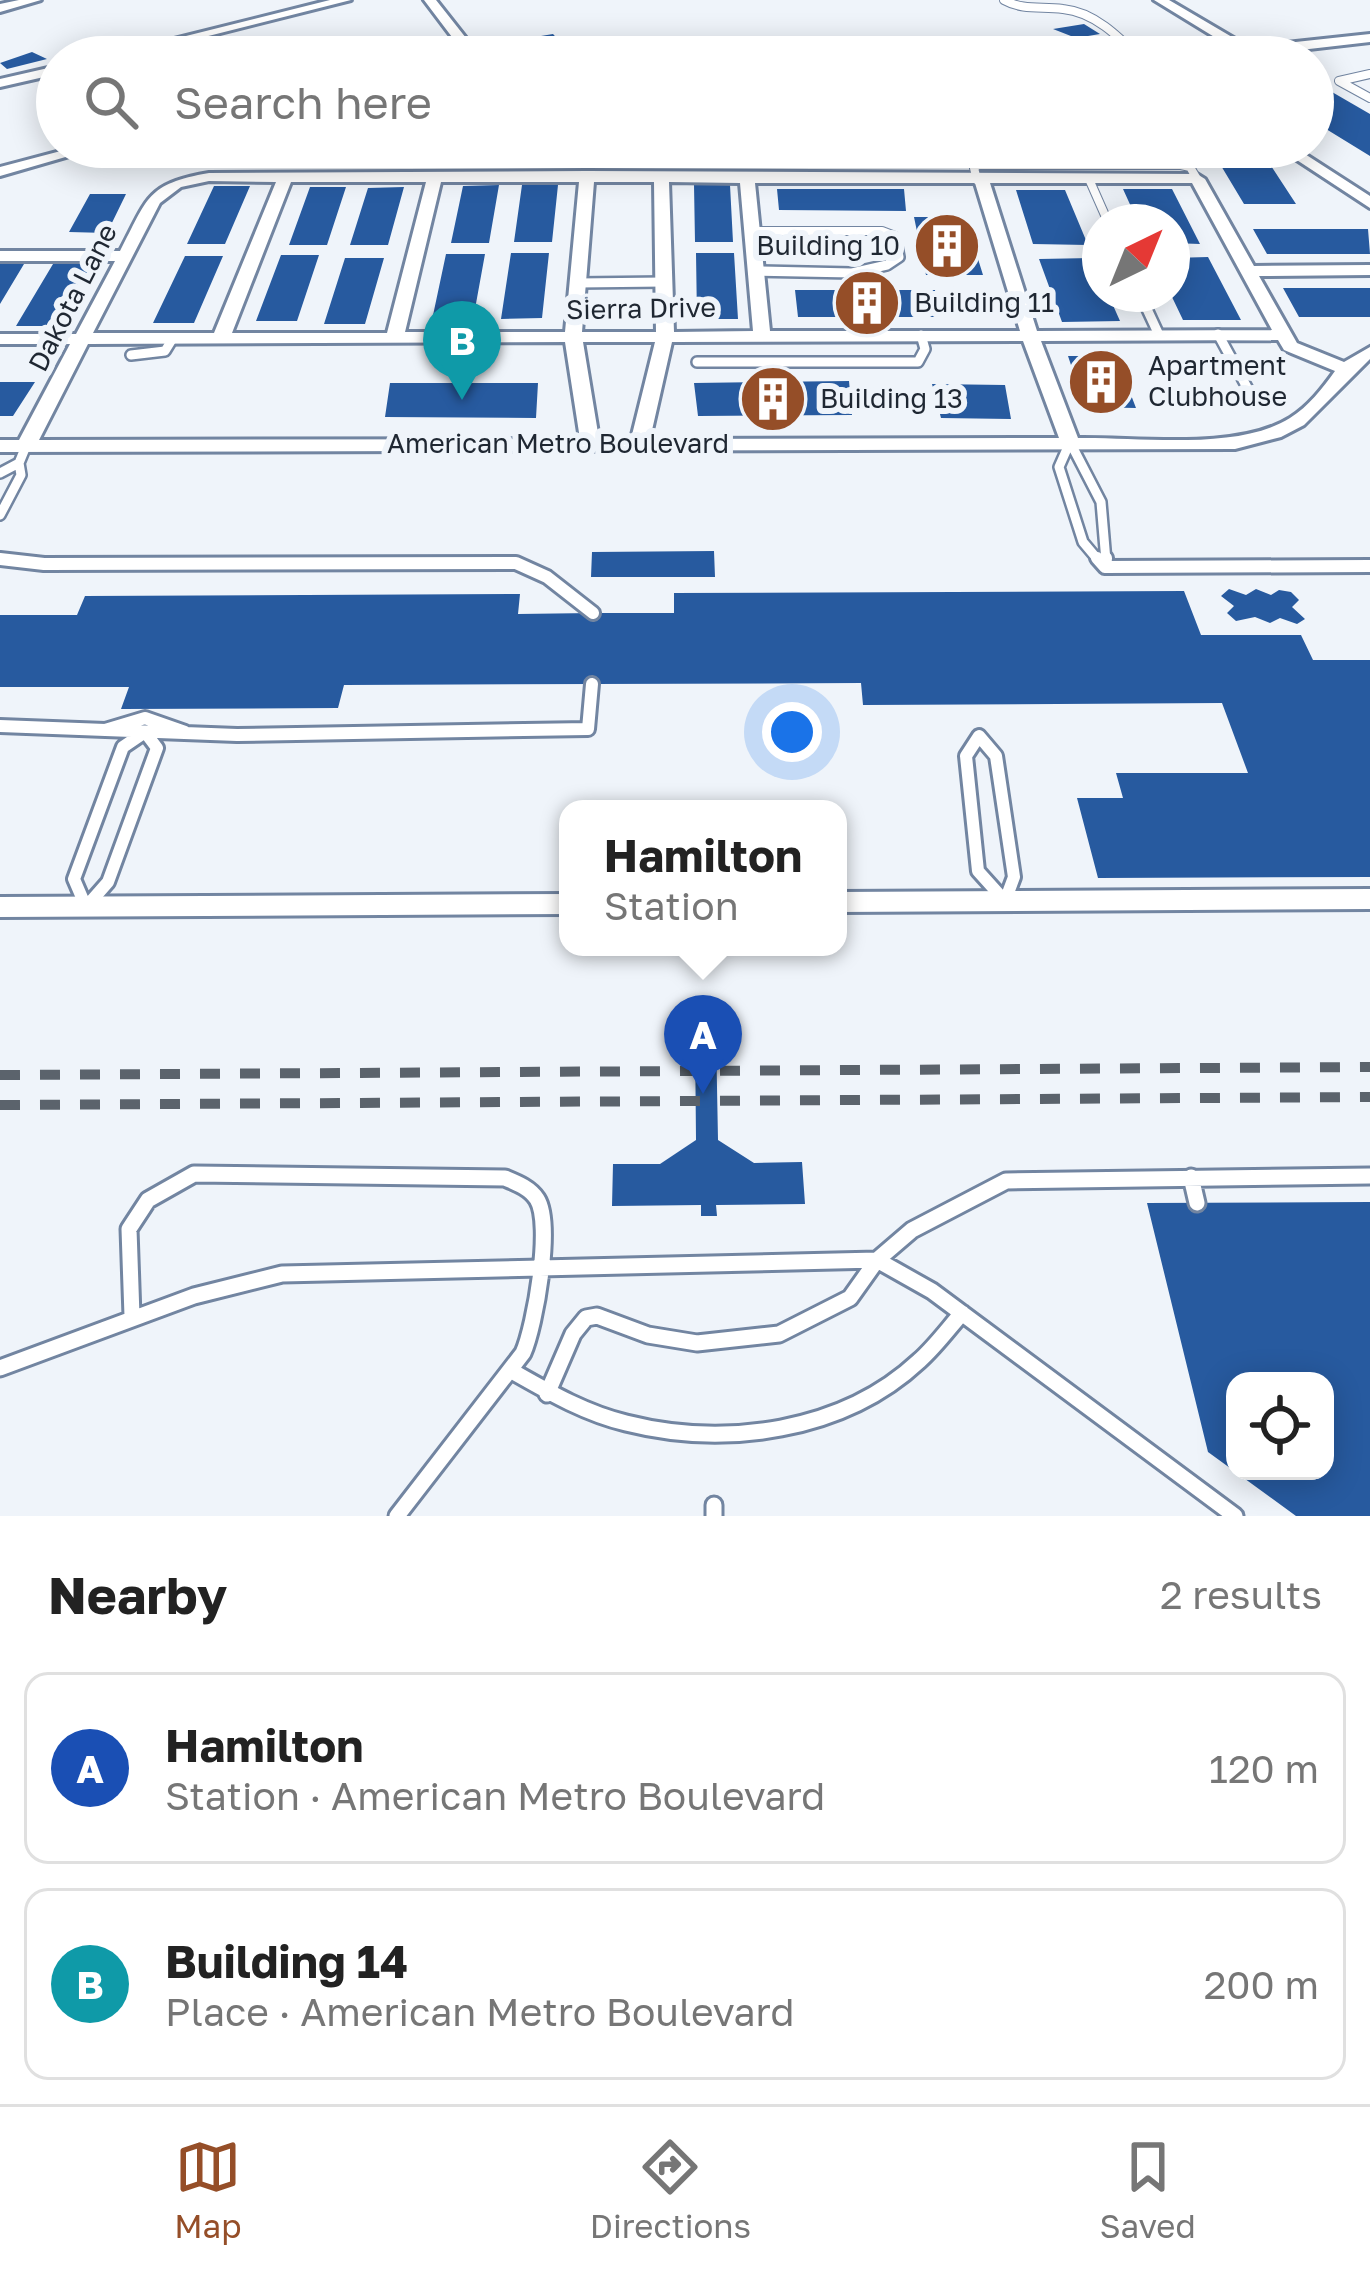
<!DOCTYPE html>
<html lang="en">
<head>
<meta charset="utf-8">
<style>
	body { margin:0; font-family:"Golos Text",sans-serif; background:#f6f6f6; color:#222 }
	.controls { position:absolute; right:36px; bottom:36px; display:grid; overflow:hidden; border-radius:24px; box-shadow:0 6px 30px #0003 }
	.controls button { width:108px; height:108px; display:grid; place-items:center; padding:0; border:0; border-bottom:3px solid #e0e0e0; background:#fff; color:#222; font:60px sans-serif }
	.compass { position:absolute; left:1082px; top:204px; width:108px; height:108px; border-radius:50%; background:#fff; box-shadow:0 6px 30px #0003; rotate:43deg }
	.you { position:absolute; left:792px; top:732px; width:42px; height:42px; margin:-30px; border:9px solid #fff; border-radius:50%; background:#1a73e8; box-shadow:0 0 0 18px #1a73e833 }
	.badge { display:grid; place-items:center; width:78px; height:78px; border-radius:50%; background:#954e28; color:#fff; font-size:39px; font-weight:700 }
	.pin { position:absolute; translate:-50% -99px; filter:drop-shadow(0 3px 6px #0008) }
	.pin::after { content:''; position:absolute; top:63px; width:42px; height:36px; background:inherit; clip-path:polygon(0 0,100% 0,50% 100%) }
	.popup { position:absolute; left:559px; top:800px; width:288px; height:156px; box-sizing:border-box; display:grid; place-content:center; border-radius:24px; background:#fff; filter:drop-shadow(0 3px 9px #0005); font-size:39px; white-space:nowrap; color:#767676 }
	.popup b { font-size:45px; color:#222 }
	.popup::after { content:''; position:absolute; left:50%; top:100%; margin-left:-24px; border:24px solid transparent; border-top-color:#fff }
	.list { margin:0; padding:0; list-style:none }
	h2 { display:flex; justify-content:space-between; align-items:center; height:156px; margin:0; padding:0 48px; font-size:51px }
	h2 small { font-size:39px; font-weight:400; color:#767676 }
	.list li { display:grid; grid-template-columns:78px 1fr auto; gap:36px; align-items:center; box-sizing:border-box; height:192px; margin:0 24px 24px; padding:0 24px; border:3px solid #e0e0e0; border-radius:24px }
	.list b { display:block; font-size:45px; white-space:nowrap }
	.list p { margin:0; font-size:39px; white-space:nowrap; color:#767676 }
	.list em { font-size:39px; font-style:normal; color:#767676 }
	.icon { flex:none; width:66px; height:66px; fill:none; stroke:currentColor; stroke-width:2; stroke-linecap:round; stroke-linejoin:round }
	.map { position:relative; flex:none; width:1370px; height:1516px; overflow:hidden }
	.search { position:absolute; background:#fff; box-shadow:0 6px 30px #0003; left:36px; right:36px; top:36px; height:132px; display:flex; align-items:center; gap:30px; box-sizing:border-box; padding:0 42px; border-radius:66px; color:#767676; font-size:45px }
	.sheet { height:588px; background:#fff }
	nav { display:flex; justify-content:space-around; align-items:center; box-sizing:border-box; height:168px; border-top:3px solid #e0e0e0; background:#fff; font-size:33px; color:#767676 }
	nav a { display:grid; justify-items:center; gap:6px }
	nav .on { color:#954e28 }
	.map>svg:first-child { display:block }
	.building { fill:#275a9f; fill-rule:evenodd }
	.lines { fill:none; stroke-linecap:round; stroke-linejoin:round }
	.lane-far3-casing { stroke:#7285a1; stroke-width:10 }
	.lane-far2-casing { stroke:#7285a1; stroke-width:14 }
	.lane-far1-casing { stroke:#7285a1; stroke-width:18 }
	.lane-casing { stroke:#7285a1; stroke-width:21 }
	.street-casing { stroke:#7285a1; stroke-width:6 }
	.lane-far3 { stroke:#fff; stroke-width:8 }
	.lane-far2 { stroke:#fff; stroke-width:9 }
	.lane-far1 { stroke:#fff; stroke-width:12 }
	.lane { stroke:#fff; stroke-width:15 }
	.street { fill:#fff; fill-rule:evenodd }
	.rail { stroke:#5b636c; stroke-width:10; stroke-dasharray:20 20; stroke-linecap:butt }
	.labels { text-anchor:middle; stroke-width:12; stroke-linejoin:round; paint-order:stroke }
	.far-poi-label { font-size:27px; fill:#1f2732; stroke:#eff4fa; text-anchor:start }
	.far-street-label { font-size:27px; fill:#1f2732; stroke:#eff4fa }
</style>
</head>
<body>
<div class="map">
<svg width="1370" height="1516" viewBox="0 0 1370 1516">
	<rect width="100%" height="100%" fill="#eff4fa"/>
	<path class="building" d="M1084,24L1100,34L1076,38L1053,29Z
		M553,34L566,48L542,51L529,38Z
		M32,52L47,59L7,69L0,63Z
		M1313,81L1370,114V156L1313,121Z
		M357,147L352,162L235,163L241,148Z
		M496,147L494,162L376,163L380,148Z
		M676,147H791L794,160L677,161Z
		M818,147H934L938,161L822,162Z
		M1002,147H1113L1117,154L1004,152Z
		M1214,154L1264,155L1296,204H1244Z
		M499,185L489,243H451L463,186Z
		M522,185H558L552,242H514Z
		M694,185H730L733,242H695Z
		M214,186H250L225,244H187Z
		M310,187H346L327,245H289Z
		M404,187L388,245H350L368,188Z
		M777,189H904L906,211L779,210Z
		M1123,189H1172L1200,244L1172,243V222H1138Z
		M1016,190H1065L1088,245L1033,244Z
		M90,194H126L107,233L69,232Z
		M914,217H965L983,275H926Z
		M1253,229H1368L1370,254H1267Z
		M511,253H549L542,318L501,319Z
		M696,253H734L738,319H697Z
		M446,254H485L473,320H432Z
		M281,255H319L297,321H256Z
		M185,256H223L194,323H153Z
		M1208,257L1241,320H1183L1172,297V258Z
		M345,258H384L365,324H324Z
		M1092,258L1100,276V294H1108L1120,321L1062,322L1039,259Z
		M0,259H27L0,304Z
		M56,259L94,260L57,326H16Z
		M1283,288H1370V317H1299Z
		M795,290H935L938,317H798Z
		M1068,356H1116L1136,408L1085,407Z
		M849,381L852,415L698,416L694,383Z
		M0,382H35L13,416H0Z
		M390,383H538L536,418L385,417Z
		M932,384L1005,385L1011,419L941,418Z
		M714,551L715,577H591L592,552Z
		M1229,589L1246,595L1256,589L1271,595L1279,590L1291,592L1299,600L1292,607L1305,619L1297,624L1280,618L1270,623L1255,617L1236,621L1227,613L1234,606L1221,596Z
		M1184,591L1201,635H1301L1313,660H1370V877L1098,878L1077,798H1123L1116,773H1248L1222,703L863,705L861,683L344,685L338,708L121,709L129,687H0V615H77L85,596L520,594L518,614L593,613H674V593Z
		M698,1011H711V1020H735V1034H716L718,1140L754,1163L802,1162L805,1204L716,1205L717,1216H701V1205L612,1206L613,1164H660L696,1140L695,1034H674V1020H698Z
		M1370,1202V1516H1296L1208,1452L1147,1203ZM1235,1381H1325V1471H1235Z"/>
	<g class="lines">
		<defs>
			<path id="lane-far3" d="M1004,0C1024,11 1041,6 1063,9C1094,12 1118,36 1139,57
				M1370,74L1339,81L1370,98
				M1089,179L1108,222
				M977,180L974,168L978,165H1181L1190,167L1197,179
				M753,231H882L895,236L896,244"/>
			<path id="lane-far2" d="M756,271L852,273L887,265L899,257L896,241
				M578,283L664,282
				M1140,294L1159,335
				M1218,334L1249,391
				M131,355L165,351L173,338
				M697,362H918L925,349L921,335
				M0,473L19,463
				M0,515L21,475L19,463L26,446
				M0,559L15,561
				M1099,561L1083,542L1059,467L1070,442L1101,502L1106,561"/>
			<path id="lane-far1" d="M1097,558L1105,567
				M0,559L44,564L516,563L547,577L593,613
				M1105,567L1106,558
				M1105,567L1370,566
				M0,726L237,735L588,729L592,684
				M105,730L145,718L185,732
				M145,732L157,748L108,882L86,907L74,879L123,747Z
				M979,736L996,756L1014,877L1005,901L978,871L966,756Z"/>
			<path id="lane" d="M1191,1177L1197,1203
				M132,1316L129,1229L148,1200L194,1174L505,1178C517,1183 530,1188 537,1199C553,1224 535,1326 523,1353L397,1516
				M0,1368L194,1296L282,1274L877,1260L932,1291L1235,1516
				M510,1370C547,1391 584,1413 626,1423C725,1448 843,1432 919,1361C935,1347 948,1329 962,1313
				M547,1394L573,1334L586,1318L597,1316L648,1335L697,1343L779,1334L850,1298L877,1260L912,1230L1006,1181L1370,1176
				M714,1505V1516"/>
			<path id="street" d="M19,0H41L0,12V4Z
				M330,0H351L125,57H102Z
				M424,0H436L481,57H467L463,52L421,57L458,45Z
				M1154,0H1169L1249,47L1370,34V42L1248,56L1190,57L1234,49Z
				M57,66V74L0,87V79Z
				M76,147H100L0,176V167Z
				M1277,147H1294L1370,196V208Z
				M587,171L1197,174L1205,179L1254,266L1370,265V275L1259,276L1297,343L1344,362L1370,347V359L1304,425L1281,437L1235,449L0,452V440H19L70,344H0V334H76L115,261H0V251H120C148,198 146,184 209,173ZM209,181L276,182L214,333H93L160,203L181,187ZM291,182H426L387,333H232ZM441,182H579L565,332H405ZM594,182H654L656,332H582ZM669,182L740,183L753,331L674,332ZM755,183H975L1020,331H770ZM990,183H1192L1272,330L1037,331ZM1278,340L1284,350L1335,371C1322,389 1309,406 1290,418C1237,451 1139,437 1078,438L1041,341ZM1023,341L1059,438L650,439L672,342ZM565,342L580,439L39,440L88,344ZM583,342H655L631,439H599Z
				M1370,889V909L838,912V892Z
				M568,894V914L0,917V897Z"/>
		</defs>
		<use href="#lane-far3" class="lane-far3-casing"/>
		<use href="#lane-far2" class="lane-far2-casing"/>
		<use href="#lane-far1" class="lane-far1-casing"/>
		<use href="#lane" class="lane-casing"/>
		<use href="#street" class="street-casing"/>
		<use href="#lane-far3" class="lane-far3"/>
		<use href="#lane-far2" class="lane-far2"/>
		<use href="#lane-far1" class="lane-far1"/>
		<use href="#lane" class="lane"/>
		<use href="#street" class="street"/>
		<path class="rail" d="M0,1075L1370,1067
			M0,1105L1370,1097"/>
	</g>
	<defs>
		<symbol id="building-disc" viewBox="-11 -11 22 22"><circle r="9.5" fill="#954e28" stroke="#eff4fa"/><path d="M-4-6H4V6H1V3H-1V6H-4ZM-2.5-4.3h1.7v1.8h-1.7ZM.8-4.3h1.7v1.8H.8ZM-2.5-1h1.7V.8h-1.7ZM.8-1h1.7V.8H.8Z" fill="#fff"/></symbol>
	</defs>
	<g fill-rule="evenodd">
		<use href="#building-disc" x="909" y="208" width="76" height="76"/>
		<use href="#building-disc" x="829" y="265" width="76" height="76"/>
		<use href="#building-disc" x="1063" y="344" width="76" height="76"/>
		<use href="#building-disc" x="735" y="361" width="76" height="76"/>
	</g>
	<g class="labels">
		<g class="far-poi-label">
			<text x="900" y="255" text-anchor="end">Building 10</text>
			<text x="914" y="312">Building 11</text>
			<text x="1148" y="375">Apartment<tspan x="1148" dy="31">Clubhouse</tspan></text>
			<text x="820" y="408">Building 13</text>
		</g>
		<g class="far-street-label">
			<text transform="translate(73 298) rotate(-63)" y="9">Dakota Lane</text>
			<text transform="translate(641 309) rotate(-1)" y="9">Sierra Drive</text>
			<text x="558" y="453">American Metro Boulevard</text>
		</g>
	</g>
</svg>
<div class="controls">
<button><svg class="icon" aria-label="locate" viewBox="0 0 24 24"><circle cx="12" cy="12" r="6"/><path d="M12 2v4M12 18v4M2 12h4M18 12h4"/></svg></button>
</div>
<svg class="compass" viewBox="-18 -18 36 36"><path d="M0-13l5 13h-10z" fill="#e53935"/><path d="M0 13l5-13h-10z" fill="#767676"/></svg>
<div class="you"></div>
<div class="pin badge" style="left:703px;top:1094px;background:#1a4fb4">A</div>
<div class="popup"><b>Hamilton</b>Station</div>
<div class="pin badge" style="left:462px;top:400px;background:#0f9aa8">B</div>
<div class="search"><svg class="icon" aria-label="search" viewBox="0 0 24 24"><circle cx="10" cy="10" r="6"/><path d="M15 15l6 6"/></svg>Search here</div>
</div>
<section class="sheet">
<h2>Nearby<small>2 results</small></h2>
<ul class="list">
<li><span class="badge" style="background:#1a4fb4">A</span><div><b>Hamilton</b><p>Station · American Metro Boulevard</p></div><em>120 m</em></li>
<li><span class="badge" style="background:#0f9aa8">B</span><div><b>Building 14</b><p>Place · American Metro Boulevard</p></div><em>200 m</em></li>
</ul>
</section>
<nav>
<a class="on"><svg class="icon" aria-label="map" viewBox="0 0 24 24"><path d="M3 6l6-2 6 2 6-2v14l-6 2-6-2-6 2zM9 4v14M15 6v14"/></svg>Map</a>
<a><svg class="icon" aria-label="directions" viewBox="0 0 24 24"><path d="M12 3l9 9-9 9-9-9zM9 14v-3h6M13 9l2 2-2 2"/></svg>Directions</a>
<a><svg class="icon" aria-label="saved" viewBox="0 0 24 24"><path d="M7 4h10v16l-5-4-5 4z"/></svg>Saved</a>
</nav>
</body>
</html>
